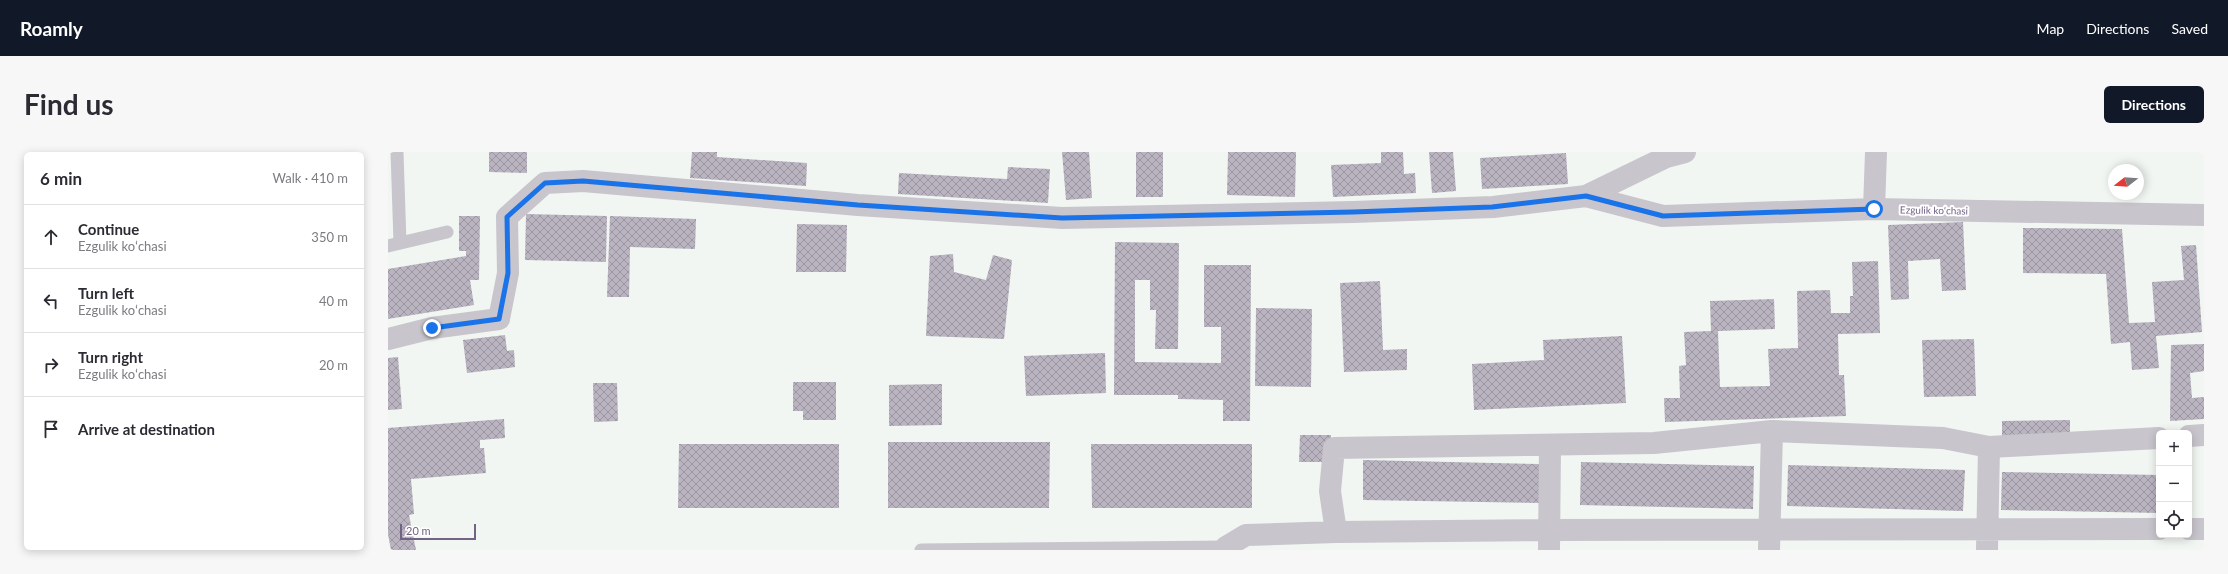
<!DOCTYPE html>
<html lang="en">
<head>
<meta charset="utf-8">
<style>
	body { margin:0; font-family:Lato,sans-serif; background:#f7f7f7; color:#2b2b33 }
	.controls { position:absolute; right:12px; bottom:12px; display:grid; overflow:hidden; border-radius:6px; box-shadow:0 2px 10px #0003 }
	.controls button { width:36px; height:36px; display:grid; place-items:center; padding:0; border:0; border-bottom:1px solid #e1e1e2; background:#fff; color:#2b2b33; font:20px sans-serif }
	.compass { position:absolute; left:1720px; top:12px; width:36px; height:36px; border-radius:50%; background:#fff; box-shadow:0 2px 10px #0003; rotate:253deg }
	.scale { position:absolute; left:12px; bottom:10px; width:76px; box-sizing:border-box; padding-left:4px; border:2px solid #726286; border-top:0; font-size:11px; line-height:14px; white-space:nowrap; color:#726286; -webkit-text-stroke:3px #fff; paint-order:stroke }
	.stop { position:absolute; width:12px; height:12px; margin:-9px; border:3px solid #1a73e8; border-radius:50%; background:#fff }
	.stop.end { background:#1a73e8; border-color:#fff; box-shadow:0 1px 4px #0008 }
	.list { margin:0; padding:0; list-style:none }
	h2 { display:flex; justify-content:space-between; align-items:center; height:52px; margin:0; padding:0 16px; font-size:17px }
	h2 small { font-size:13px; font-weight:400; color:#7c7c81 }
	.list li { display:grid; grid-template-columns:26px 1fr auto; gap:12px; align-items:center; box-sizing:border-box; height:64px; padding:0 16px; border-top:1px solid #e1e1e2 }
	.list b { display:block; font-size:15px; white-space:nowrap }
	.list p { margin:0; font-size:13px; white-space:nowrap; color:#7c7c81 }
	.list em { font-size:13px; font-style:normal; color:#7c7c81 }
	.icon { flex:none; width:22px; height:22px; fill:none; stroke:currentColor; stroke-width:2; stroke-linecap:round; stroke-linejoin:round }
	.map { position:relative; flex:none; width:1816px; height:398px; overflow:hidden; border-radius:6px }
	header { display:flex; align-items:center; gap:24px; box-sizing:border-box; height:56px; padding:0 20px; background:#111827; color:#fff }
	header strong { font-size:19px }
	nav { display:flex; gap:22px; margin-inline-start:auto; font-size:14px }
	.intro { display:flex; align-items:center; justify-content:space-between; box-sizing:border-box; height:96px; padding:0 24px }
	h1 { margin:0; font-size:28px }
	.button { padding:10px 18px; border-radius:6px; background:#111827; color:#fff; font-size:14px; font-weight:700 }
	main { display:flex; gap:24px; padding:0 24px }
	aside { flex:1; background:#fff; border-radius:6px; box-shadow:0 2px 10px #0003 }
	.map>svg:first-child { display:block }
	.building { fill:url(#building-cross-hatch) }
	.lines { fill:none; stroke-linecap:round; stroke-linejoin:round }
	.service { stroke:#c8c5cc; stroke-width:13 }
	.minor { stroke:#c8c5cc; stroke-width:22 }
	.route { stroke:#1a73e8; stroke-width:5 }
	.labels { text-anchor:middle; stroke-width:4; stroke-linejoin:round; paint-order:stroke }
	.street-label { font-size:10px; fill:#726286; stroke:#fff }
</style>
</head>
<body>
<header>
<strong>Roamly</strong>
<nav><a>Map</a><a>Directions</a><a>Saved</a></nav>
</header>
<div class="intro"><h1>Find us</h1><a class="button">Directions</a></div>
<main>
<aside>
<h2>6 min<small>Walk · 410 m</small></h2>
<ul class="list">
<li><svg class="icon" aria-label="ahead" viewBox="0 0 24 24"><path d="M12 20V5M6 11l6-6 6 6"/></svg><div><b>Continue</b><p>Ezgulik koʻchasi</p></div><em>350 m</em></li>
<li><svg class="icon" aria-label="left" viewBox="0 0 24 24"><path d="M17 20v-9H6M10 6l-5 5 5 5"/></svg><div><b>Turn left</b><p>Ezgulik koʻchasi</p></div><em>40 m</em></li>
<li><svg class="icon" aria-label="right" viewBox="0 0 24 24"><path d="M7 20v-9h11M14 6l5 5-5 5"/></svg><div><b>Turn right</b><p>Ezgulik koʻchasi</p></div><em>20 m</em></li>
<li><svg class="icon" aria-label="arrive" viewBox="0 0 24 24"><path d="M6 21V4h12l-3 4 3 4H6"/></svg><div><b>Arrive at destination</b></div></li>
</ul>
</aside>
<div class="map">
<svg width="1816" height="398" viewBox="0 0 1816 398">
	<defs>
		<pattern id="building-cross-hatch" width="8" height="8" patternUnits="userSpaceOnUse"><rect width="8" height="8" fill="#b9b4c0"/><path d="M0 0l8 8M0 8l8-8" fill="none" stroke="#9b96a2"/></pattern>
	</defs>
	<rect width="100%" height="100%" fill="#f1f6f2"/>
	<path class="building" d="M101,0H139V21L101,20Z
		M304,0H329V5L419,11L418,34L302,26Z
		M674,0H701L704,46L678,48Z
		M748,0H775V45H748Z
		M840,0H908L907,45L839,43Z
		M993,0H1015L1016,22L1027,21L1028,41L945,45L943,13L993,11Z
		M1041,0H1065L1068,39L1044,41Z
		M1178,1L1180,32L1094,37L1092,6Z
		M620,15L662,17L660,51L510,42L511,21L619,27Z
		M138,62L219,64L218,110L137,108Z
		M71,64H92L91,128H82L86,153L0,167V117L78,104V99H71Z
		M222,64L308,67L307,97L242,95L241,145H219Z
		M1575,70L1578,138L1554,139L1552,107L1520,109L1521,147L1503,148L1500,73Z
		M409,72L459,73L458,120H408Z
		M1635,76L1734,77L1741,171L1767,170L1764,130L1796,128L1793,94L1808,93L1814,180L1768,184L1771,216L1744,218L1742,190L1723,192L1718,122L1635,121Z
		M727,90L791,91L790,197H767L768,158H762V128H747V210L833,211V175H816V113H863L862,269H835V248L790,247V243H726Z
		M565,102L566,120L598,128L605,103L624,108L616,187L538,184L542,104Z
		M1490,109L1492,181L1450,182L1451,223H1456L1458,264L1277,270L1276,246H1292L1291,214L1298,213L1296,180L1323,179L1322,149L1386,147L1387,177L1330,179L1332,235L1382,234L1380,197L1410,196L1409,139L1442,138L1443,161H1462V144H1465L1464,110Z
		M992,129L995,198L1019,197V218L956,220L952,131Z
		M868,156L924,157L923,235L867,234Z
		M117,183L119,199L126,198L127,215L79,221L75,188Z
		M1234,184L1238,251L1086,258L1084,212L1156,208L1155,188Z
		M1586,187L1588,244L1536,245L1534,188Z
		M1816,192V219L1802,221L1804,246L1816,245V267L1782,269L1783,193Z
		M717,201L718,241L638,244L636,204Z
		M10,205L14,257L0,258V206Z
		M405,230H448V268H415V259H405Z
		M205,231H229L230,269L206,270Z
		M554,232V273L501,274V233Z
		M116,267L117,286L92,288V296H96L98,321L23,327L26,362L21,363L28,398H3L0,382V276Z
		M1682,268V287H1614V269Z
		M912,283H943V310H911Z
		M500,290H662L661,356H500Z
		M291,292H451V356H290Z
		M703,292H864V356H704Z
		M975,308L1152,312V351L975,348Z
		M1193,310L1366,314L1365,357L1192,353Z
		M1400,313L1577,318L1575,359L1399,354Z
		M1614,320L1771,323V361L1613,358Z"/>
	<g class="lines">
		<path class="service" d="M9,0L12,91
			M0,94L59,80
			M533,398L838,395"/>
		<path class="minor" d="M1198,44L1278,5L1297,0
			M1486,57L1488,0
			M0,187L44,176L111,167L120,121L119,65L157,31L195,29L470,53L674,66L965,60L1105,55L1198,44L1275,64L1486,57L1816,63
			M1801,284L1816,283
			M1771,286L1601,295L1555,286L1384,279L1266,291L946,296L942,339L948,380L1161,378L1771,377
			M1801,377H1816
			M838,398V395L858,383L948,380
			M1161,398L1162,294
			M1381,398L1384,279
			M1599,398L1601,295"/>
	</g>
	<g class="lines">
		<path class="route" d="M44,176L111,167L120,121L119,65L157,31L195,29L470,53L674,66L965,60L1104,55L1198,44L1275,64L1486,57"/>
	</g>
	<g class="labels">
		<g class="street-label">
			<text transform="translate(1546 58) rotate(1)" y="4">Ezgulik koʻchasi</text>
		</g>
	</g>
</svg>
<div class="controls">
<button>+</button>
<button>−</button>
<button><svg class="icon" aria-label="locate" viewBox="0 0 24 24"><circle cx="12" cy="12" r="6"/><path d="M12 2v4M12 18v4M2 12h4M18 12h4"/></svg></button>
</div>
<svg class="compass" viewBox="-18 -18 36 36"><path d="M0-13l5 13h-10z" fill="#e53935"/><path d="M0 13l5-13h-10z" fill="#7c7c81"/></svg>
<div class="scale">20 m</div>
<div class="stop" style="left:1486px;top:57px"></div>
<div class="stop end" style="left:44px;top:176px"></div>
</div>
</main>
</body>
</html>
